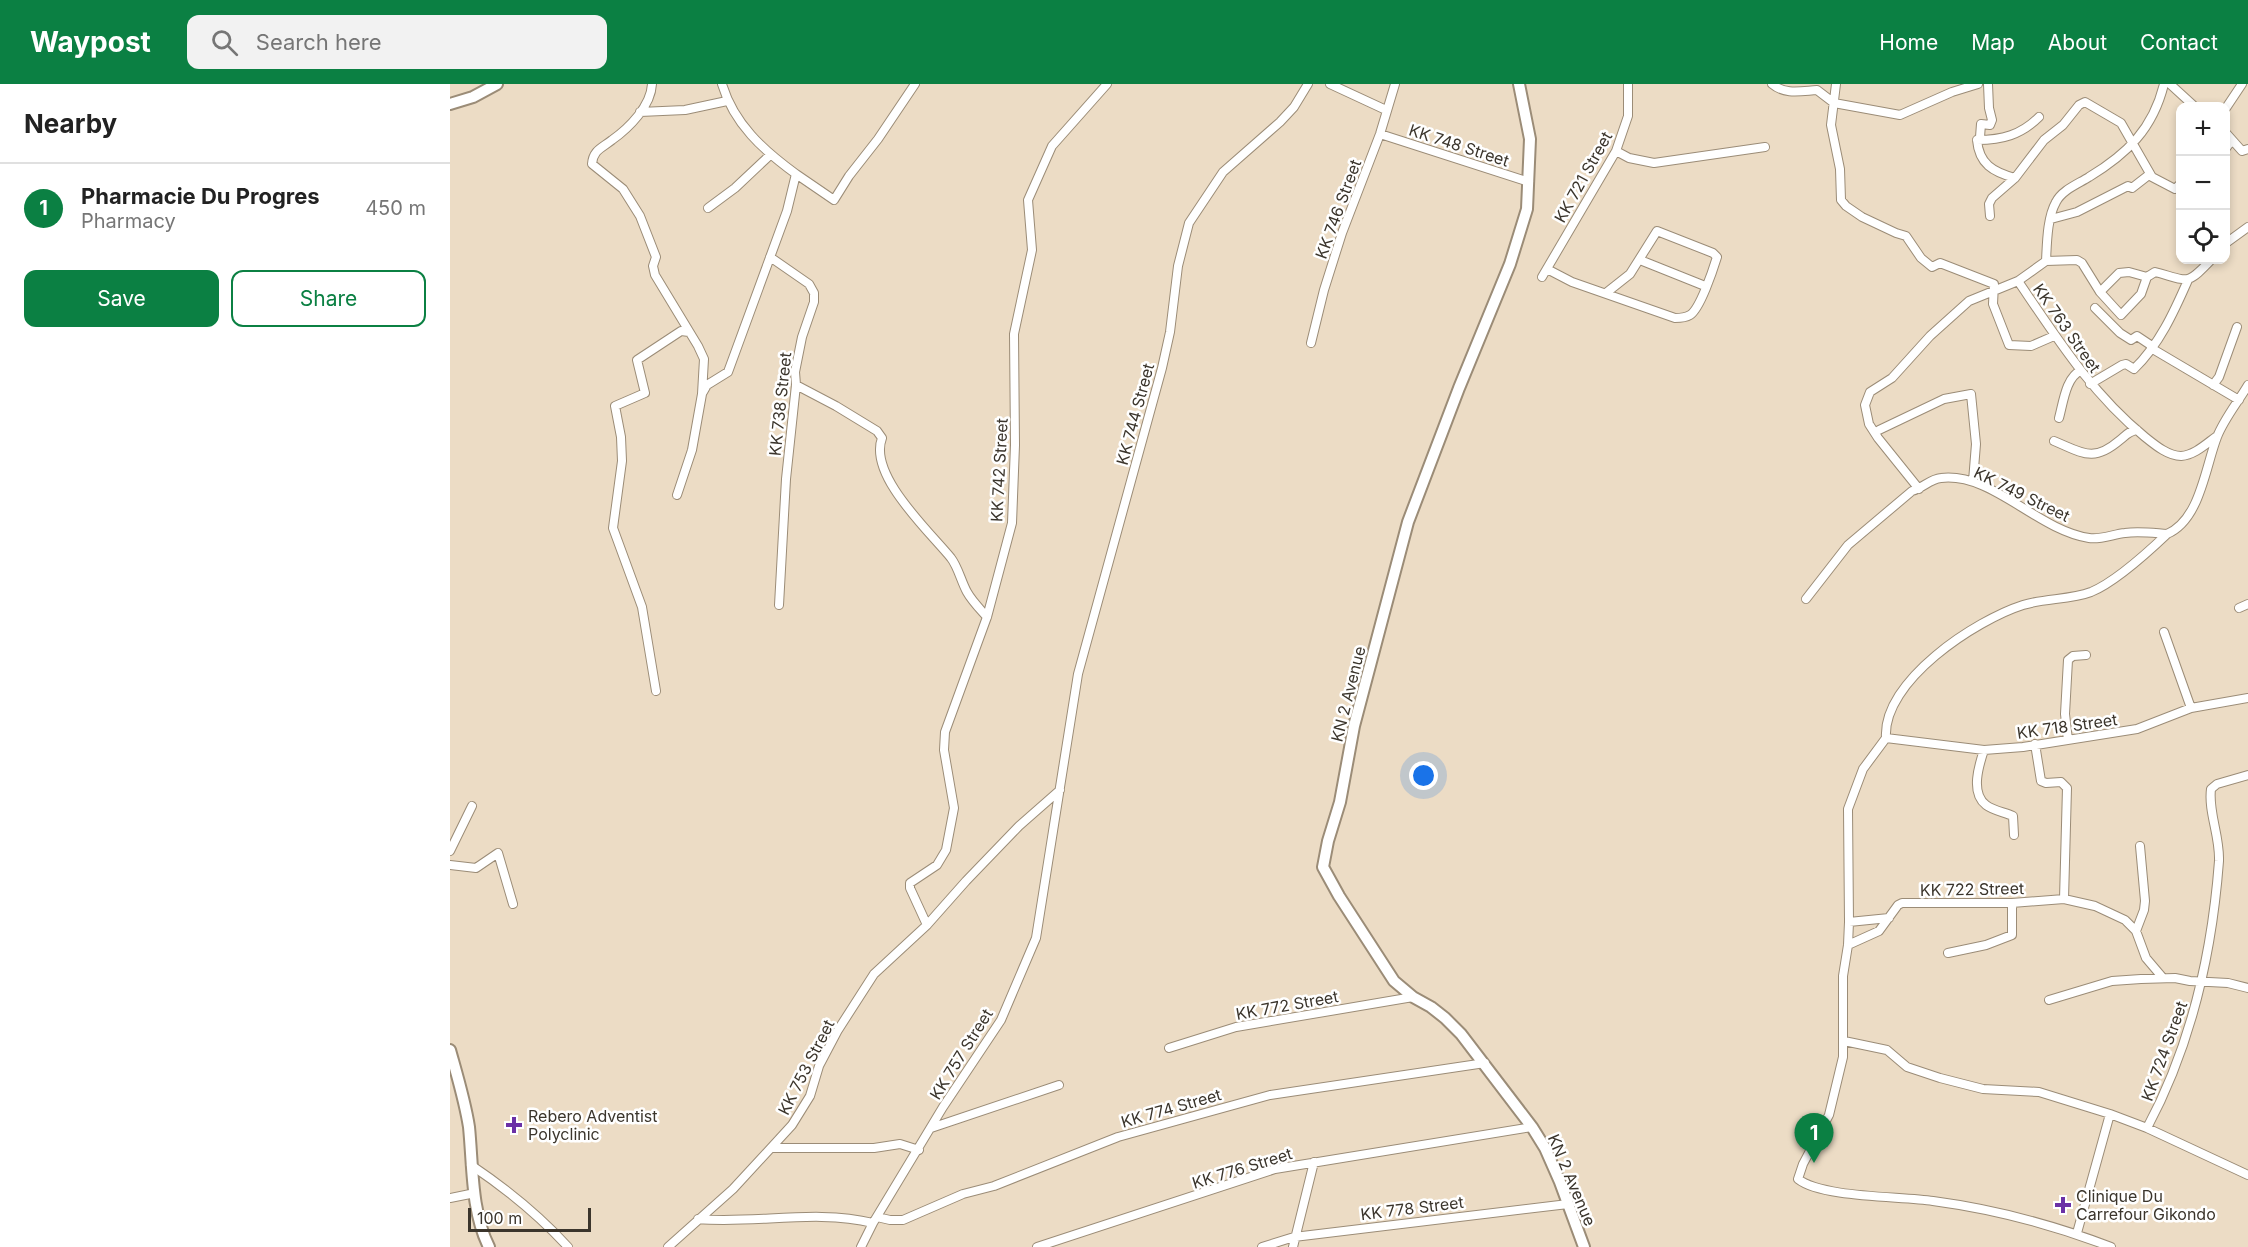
<!DOCTYPE html>
<html lang="en">
<head>
<meta charset="utf-8">
<style>
	body { margin:0; font-family:Inter,sans-serif; background:#f2f2f2; color:#222 }
	.controls { position:absolute; right:18px; top:18px; display:grid; overflow:hidden; border-radius:12px; box-shadow:0 3px 9px #0003 }
	.controls button { width:54px; height:54px; display:grid; place-items:center; padding:0; border:0; border-bottom:2px solid #e0e0e0; background:#fff; color:#222; font:30px sans-serif }
	.scale { position:absolute; left:18px; bottom:15px; width:123px; box-sizing:border-box; padding-left:6px; border:3px solid #3b352c; border-top:0; font-size:16px; line-height:21px; white-space:nowrap; color:#3b352c; -webkit-text-stroke:4px #fff; paint-order:stroke }
	.you { position:absolute; left:974px; top:692px; width:21px; height:21px; margin:-15px; border:4px solid #fff; border-radius:50%; background:#1a73e8; box-shadow:0 0 0 9px #1a73e833 }
	.badge { display:grid; place-items:center; width:39px; height:39px; border-radius:50%; background:#0b8043; color:#fff; font-size:20px; font-weight:700 }
	.pin { position:absolute; translate:-50% -50px; filter:drop-shadow(0 2px 3px #0008) }
	.pin::after { content:''; position:absolute; top:32px; width:21px; height:18px; background:inherit; clip-path:polygon(0 0,100% 0,50% 100%) }
	.list { margin:0; padding:0; list-style:none }
	h2 { display:flex; justify-content:space-between; align-items:center; height:78px; margin:0; padding:0 24px; font-size:26px }
	h2 small { font-size:20px; font-weight:400; color:#767676 }
	.list li { display:grid; grid-template-columns:39px 1fr auto; gap:18px; align-items:center; box-sizing:border-box; height:90px; padding:0 24px; border-top:2px solid #e0e0e0 }
	.list b { display:block; font-size:22px; white-space:nowrap }
	.list p { margin:0; font-size:20px; white-space:nowrap; color:#767676 }
	.list em { font-size:20px; font-style:normal; color:#767676 }
	.actions { display:flex; gap:12px; padding:18px 24px }
	.actions a { flex:1; padding:14px 0; border:2px solid #0b8043; border-radius:12px; text-align:center; font-size:21px; color:#0b8043 }
	.actions .main { background:#0b8043; color:#fff }
	.icon { flex:none; width:33px; height:33px; fill:none; stroke:currentColor; stroke-width:2; stroke-linecap:round; stroke-linejoin:round }
	.map { position:relative; flex:none; width:1798px; height:1163px; overflow:hidden }
	header { display:flex; align-items:center; gap:36px; box-sizing:border-box; height:84px; padding:0 30px; background:#0b8043; color:#fff }
	header strong { font-size:28px }
	nav { display:flex; gap:33px; margin-inline-start:auto; font-size:21px }
	.search { width:420px; height:54px; background:#f2f2f2; display:flex; align-items:center; gap:15px; box-sizing:border-box; padding:0 21px; border-radius:12px; color:#767676; font-size:22px }
	main { display:flex }
	aside { flex:1; background:#fff }
	.map>svg:first-child { display:block }
	.lines { fill:none; stroke-linecap:round; stroke-linejoin:round }
	.street-casing { stroke:#9b8c77; stroke-width:10 }
	.secondary-casing { stroke:#9b8c77; stroke-width:14 }
	.street { stroke:#fff; stroke-width:8 }
	.secondary { stroke:#fff; stroke-width:10 }
	.poi-dot { fill:#6b30a6; stroke:#fff; stroke-width:2 }
	.labels { text-anchor:middle; stroke-width:5; stroke-linejoin:round; paint-order:stroke }
	.street-label { font-size:16px; fill:#3b352c; stroke:#fff }
	.poi-label { font-size:16px; fill:#3b352c; stroke:#fff; text-anchor:start }
</style>
</head>
<body>
<header>
<strong>Waypost</strong>
<div class="search"><svg class="icon" aria-label="search" viewBox="0 0 24 24"><circle cx="10" cy="10" r="6"/><path d="M15 15l6 6"/></svg>Search here</div>
<nav><a>Home</a><a>Map</a><a>About</a><a>Contact</a></nav>
</header>
<main>
<aside>
<h2>Nearby<small></small></h2>
<ul class="list">
<li><span class="badge">1</span><div><b>Pharmacie Du Progres</b><p>Pharmacy</p></div><em>450 m</em></li>
</ul>
<div class="actions"><a class="main">Save</a><a>Share</a></div>
</aside>
<div class="map">
<svg width="1798" height="1163" viewBox="0 0 1798 1163">
	<rect width="100%" height="100%" fill="#ecdcc5"/>
	<g class="lines">
		<defs>
			<path id="street" d="M202,0C201,22 179,44 162,56C152,64 143,66 142,80L173,105L190,132L206,173L203,182L205,191L248,262L254,275L252,310L242,366L227,411
				M880,0L936,26
				M1322,0C1335,11 1351,7 1367,6L1384,19L1450,31L1502,8L1528,0
				M1386,0L1381,41L1390,85L1391,116L1396,122L1412,133L1446,149L1456,152L1471,174L1482,183L1490,179L1544,200L1543,220L1559,261L1581,262L1604,252
				M1714,0C1703,45 1677,70 1639,93C1628,100 1612,106 1606,118C1597,134 1597,159 1596,177L1568,197C1606,253 1642,310 1695,353C1705,361 1718,372 1731,372C1745,371 1757,359 1767,352
				M1720,0L1744,22
				M1776,24L1792,0
				M190,28L235,26L277,17
				M1776,49L1792,67L1798,65
				M930,50L1079,98
				M1527,56L1530,53L1531,40L1540,41L1542,36L1539,24L1538,0
				M1776,64L1782,56
				M1166,67L1179,74L1204,79L1315,63
				M346,90L384,116L399,92L428,55L465,0
				M1565,94C1543,88 1529,80 1527,56C1552,56 1571,51 1589,33
				M258,124L285,104L320,71
				M1540,132L1539,120L1542,114L1565,94L1594,56L1613,41L1629,21L1635,18L1671,39L1702,93L1725,105L1730,100
				M1601,135L1627,128L1678,102L1682,104L1700,90
				M1776,159L1798,143
				M320,173L359,200L364,209V218L352,253L345,288L346,301L336,395L329,521
				M1190,176L1255,202
				M1596,177L1627,176L1632,179L1650,208L1671,231L1691,210L1697,193
				M1097,185L1122,198L1225,234C1230,234 1235,234 1240,231C1250,225 1263,186 1267,173L1263,169L1207,147L1180,190L1156,209
				M1092,193L1166,67L1178,32V0
				M1650,208L1669,189L1679,188L1697,193L1705,188C1739,197 1736,202 1761,176
				M1645,224L1670,249L1681,256L1687,252L1702,262
				M861,259L874,206L892,149L930,50L945,0
				M1701,264L1789,316
				M1640,300L1672,281L1676,280L1684,285C1709,261 1724,228 1738,196
				M346,301L386,322L427,347L432,354C418,391 479,447 501,474C508,483 511,497 517,508C522,517 530,525 537,533
				M1763,301L1769,293L1787,243
				M253,308L257,301L278,288L337,127L346,90C313,66 284,40 272,0
				M1609,334C1613,320 1616,292 1631,287
				M1429,346L1494,315L1521,310L1526,360L1523,397
				M1604,357C1633,369 1643,379 1670,356C1676,351 1679,347 1687,346
				M1469,405L1428,354L1419,340L1415,321L1420,308L1442,294L1480,252L1519,217L1568,197
				M1356,515L1398,461L1462,407C1473,404 1480,395 1491,394C1542,388 1587,446 1639,454C1650,456 1664,450 1675,449C1689,447 1703,449 1717,450
				M1789,524L1798,520
				M1714,548L1741,624
				M206,607L192,523L163,444L172,377L171,353L165,322L195,309L187,276L231,247L239,248
				M1436,654L1413,685L1398,725L1399,838L1398,861L1393,892V973L1379,1031L1353,1080L1348,1095C1372,1114 1450,1112 1483,1117C1543,1125 1604,1141 1661,1163
				M1436,654C1432,597 1526,536 1573,521C1595,514 1620,516 1641,508C1665,498 1697,469 1717,450C1750,436 1755,384 1767,353C1774,335 1788,318 1798,301
				M1436,654L1534,666L1573,663L1687,645L1741,624L1798,614
				M1618,656L1615,630L1618,576L1623,572L1636,571
				M1585,660L1591,697L1596,699L1611,698L1617,704L1614,815
				M1534,666C1529,681 1520,709 1536,721C1544,727 1554,728 1563,732L1564,751
				M0,767L22,722
				M0,781L26,784L48,769L63,820
				M1399,838L1439,834
				M477,841L460,804V799L487,781L496,766L504,724L494,666L495,648L537,533L562,439L565,361L564,250L582,166L578,116L602,62L657,0
				M1686,847L1694,826L1695,817L1690,762
				M1398,861L1429,847L1448,821L1452,819H1562L1614,815L1645,822L1675,836L1686,847L1696,874L1713,894
				M1498,869L1536,861L1562,851V819
				M1599,916L1662,897L1691,895L1725,894L1740,897L1778,899L1798,904
				M1394,957L1437,966L1457,983L1490,994L1533,1005L1589,1008L1660,1030L1697,1044L1798,1091
				M719,964L786,943L963,913
				M481,1044L609,1001
				M1697,1044C1741,962 1762,870 1769,777C1770,752 1758,728 1761,705L1767,700L1798,691
				M321,1064H424L450,1060L469,1066
				M21,1081C58,1106 88,1130 118,1163
				M0,1114L25,1109
				M427,1133L440,1136H453L513,1110L544,1102L668,1053L820,1011L1035,979
				M248,1135C306,1140 366,1125 423,1139
				M1627,1149L1660,1030
				M218,1163L283,1105L342,1041L360,1012L369,982L388,946L424,890L477,841L516,797L569,742L610,706
				M411,1163L423,1139L493,1023L551,936L586,854L628,590L712,284L720,248L728,182L739,139L773,88L830,38L844,23L858,0
				M587,1163L825,1085L1082,1043
				M812,1163L844,1153L1118,1120
				M843,1163L864,1078"/>
			<path id="secondary" d="M1069,0L1080,55L1077,125L1060,180L1009,304L958,438L904,642L890,718L878,757L873,783L889,812L944,897L963,913L981,923L995,934L1011,950L1082,1043L1095,1064L1110,1098L1134,1163
				M0,20L23,13L47,0
				M0,966C7,991 15,1017 19,1043C23,1083 21,1127 39,1163"/>
		</defs>
		<use href="#street" class="street-casing"/>
		<use href="#secondary" class="secondary-casing"/>
		<use href="#street" class="street"/>
		<use href="#secondary" class="secondary"/>
	</g>
	<g class="poi-dot">
		<path d="M61 1032h6v6h6v6h-6v6h-6v-6h-6v-6h6z"/>
		<path d="M1610 1112h6v6h6v6h-6v6h-6v-6h-6v-6h6z"/>
	</g>
	<g class="labels">
		<g class="street-label">
			<text transform="translate(1009 61) rotate(18)" y="6">KK 748 Street</text>
			<text transform="translate(1133 93) rotate(-61)" y="6">KK 721 Street</text>
			<text transform="translate(888 125) rotate(-70)" y="6">KK 746 Street</text>
			<text transform="translate(1617 244) rotate(55)" y="6">KK 763 Street</text>
			<text transform="translate(330 320) rotate(-84)" y="6">KK 738 Street</text>
			<text transform="translate(685 330) rotate(-75)" y="6">KK 744 Street</text>
			<text transform="translate(549 386) rotate(-87)" y="6">KK 742 Street</text>
			<text transform="translate(1572 410) rotate(26)" y="6">KK 749 Street</text>
			<text transform="translate(898 610) rotate(-76)" y="6">KN 2 Avenue</text>
			<text transform="translate(1617 642) rotate(-8)" y="6">KK 718 Street</text>
			<text transform="translate(1522 805) rotate(-1)" y="6">KK 722 Street</text>
			<text transform="translate(837 921) rotate(-10)" y="6">KK 772 Street</text>
			<text transform="translate(1714 967) rotate(-70)" y="6">KK 724 Street</text>
			<text transform="translate(511 970) rotate(-58)" y="6">KK 757 Street</text>
			<text transform="translate(356 983) rotate(-63)" y="6">KK 753 Street</text>
			<text transform="translate(721 1024) rotate(-16)" y="6">KK 774 Street</text>
			<text transform="translate(792 1084) rotate(-17)" y="6">KK 776 Street</text>
			<text transform="translate(1122 1096) rotate(67)" y="6">KN 2 Avenue</text>
			<text transform="translate(962 1124) rotate(-7)" y="6">KK 778 Street</text>
		</g>
		<g class="poi-label">
			<text x="78" y="1038">Rebero Adventist<tspan x="78" dy="18">Polyclinic</tspan></text>
			<text x="1626" y="1118">Clinique Du<tspan x="1626" dy="18">Carrefour Gikondo</tspan></text>
		</g>
	</g>
</svg>
<div class="controls">
<button>+</button>
<button>−</button>
<button><svg class="icon" aria-label="locate" viewBox="0 0 24 24"><circle cx="12" cy="12" r="6"/><path d="M12 2v4M12 18v4M2 12h4M18 12h4"/></svg></button>
</div>
<div class="scale">100 m</div>
<div class="you"></div>
<div class="pin badge" style="left:1364px;top:1079px">1</div>
</div>
</main>
</body>
</html>
